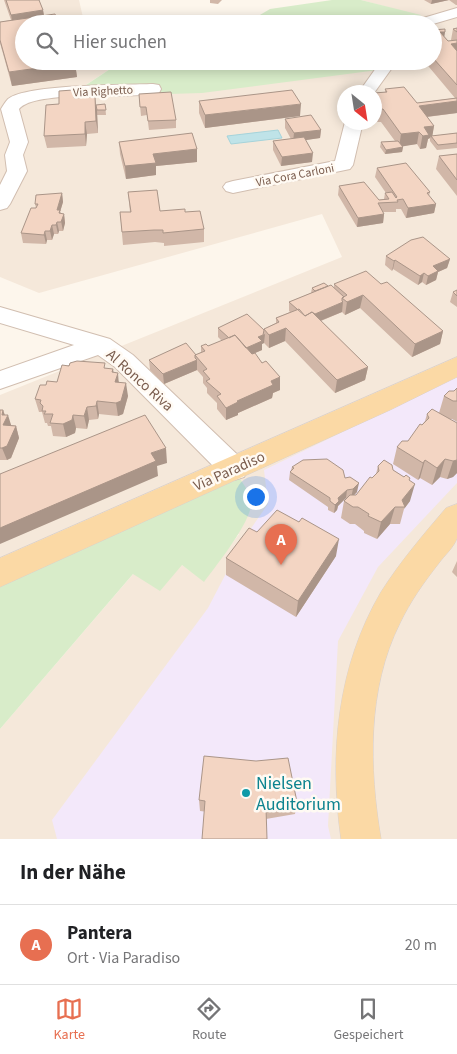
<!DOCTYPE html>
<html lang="de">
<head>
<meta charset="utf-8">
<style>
	body { margin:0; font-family:"Source Sans 3",sans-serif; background:#f2f2f2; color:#202124 }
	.compass { position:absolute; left:337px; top:85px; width:45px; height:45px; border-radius:50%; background:#fff; box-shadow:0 2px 12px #0003; rotate:150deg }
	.you { position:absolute; left:255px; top:496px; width:18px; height:18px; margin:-12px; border:4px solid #fff; border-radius:50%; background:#1a73e8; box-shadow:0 0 0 8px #1a73e833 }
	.badge { display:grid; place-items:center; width:32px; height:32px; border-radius:50%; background:#e76f51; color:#fff; font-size:16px; font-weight:700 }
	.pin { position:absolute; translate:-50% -41px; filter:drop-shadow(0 1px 2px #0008) }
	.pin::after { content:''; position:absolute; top:26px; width:18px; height:15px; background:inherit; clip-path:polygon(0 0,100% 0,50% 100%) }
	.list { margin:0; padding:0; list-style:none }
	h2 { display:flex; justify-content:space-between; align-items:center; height:65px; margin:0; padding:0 20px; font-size:21px }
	h2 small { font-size:16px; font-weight:400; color:#757577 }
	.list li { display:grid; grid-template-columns:32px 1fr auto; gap:15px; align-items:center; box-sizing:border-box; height:80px; padding:0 20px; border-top:1px solid #e0e0e0 }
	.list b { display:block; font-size:19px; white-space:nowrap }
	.list p { margin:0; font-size:16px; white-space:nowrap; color:#757577 }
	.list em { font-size:16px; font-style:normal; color:#757577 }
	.icon { flex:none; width:28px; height:28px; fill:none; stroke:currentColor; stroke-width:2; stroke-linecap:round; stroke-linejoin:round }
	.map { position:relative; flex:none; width:457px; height:839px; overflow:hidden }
	.search { position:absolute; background:#fff; box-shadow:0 2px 12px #0003; left:15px; right:15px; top:15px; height:55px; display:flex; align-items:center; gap:12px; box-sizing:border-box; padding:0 18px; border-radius:28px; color:#757577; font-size:19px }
	.sheet { height:145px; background:#fff }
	nav { display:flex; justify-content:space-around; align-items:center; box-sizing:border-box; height:70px; border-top:1px solid #e0e0e0; background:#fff; font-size:14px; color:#757577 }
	nav a { display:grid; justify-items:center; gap:2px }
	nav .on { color:#e76f51 }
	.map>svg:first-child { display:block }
	.residential { fill:#f5e8da; fill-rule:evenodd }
	.education { fill:#f3e8fa }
	.green { fill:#d8ecc9 }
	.water { fill:#bfe3e8; stroke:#a5d3da }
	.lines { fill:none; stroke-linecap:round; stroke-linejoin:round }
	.minor-casing { stroke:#d1beb0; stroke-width:2 }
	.major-casing { stroke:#dad1cd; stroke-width:1 }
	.minor { fill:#fff; fill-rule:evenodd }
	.major { fill:#fbd9a5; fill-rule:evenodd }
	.wall { fill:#d1b7a8 }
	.shaded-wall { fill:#aa9588 }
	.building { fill:#f3d5c3; stroke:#aa9588 }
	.culture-dot { fill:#0f9aa8; stroke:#fffaf3; stroke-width:2 }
	.labels { text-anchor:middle; stroke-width:5; stroke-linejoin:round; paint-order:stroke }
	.far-street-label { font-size:12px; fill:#7a5c4d; stroke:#fffaf3 }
	.street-label { font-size:15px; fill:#7a5c4d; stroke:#fffaf3 }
	.near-culture-label { font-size:18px; fill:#0d838f; stroke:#fffaf3; text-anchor:start }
</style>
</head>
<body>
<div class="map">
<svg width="457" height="839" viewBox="0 0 457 839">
	<rect width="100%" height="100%" fill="#fdf6ec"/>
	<path class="residential" d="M0,0H79L84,22L87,24H24V61H122L69,96L385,61H433V24H415L421,16L361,0H457V839H0V729L134,573L182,565L204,581L239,534L0,573V395L342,257L322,214L39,293L0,277ZM344,92H374V122H344Z"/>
	<path class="education" d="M457,377V483L378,567L338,641L328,826L331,839H57L52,820L208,608L245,537L268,504L264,470Z"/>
	<path class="green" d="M332,0H361L421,15L415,24H245L270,9Z
		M122,61H385L378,70L202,93L68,97Z
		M234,469C239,478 249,490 251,500C255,518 215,567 204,582L182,565L160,591L133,574L0,729V573Z"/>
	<path class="water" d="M278,130L282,138L231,144L227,136Z"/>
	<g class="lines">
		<defs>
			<path id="minor" d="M457,8V17L433,24H411L413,21Z
				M381,61H397L374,93L359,92Z
				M153,84L159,85L161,89L159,93C131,100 36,89 19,109L28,142L23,155L27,171L10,204L7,208L0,210V185L7,171L5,155L10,142L1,109C3,106 5,102 8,99C27,84 125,85 153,84Z
				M345,122H363L353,165L350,169L233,193L226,191L223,187L226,183L233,181L335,161Z
				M0,307L110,339L133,355L244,461L248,469L244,477L234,480L224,477L115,367L98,355L0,389V371L74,345L0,323Z"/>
			<path id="major" d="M457,357V377L390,410L0,587V558Z
				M457,504C457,514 457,529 457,538C455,546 444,556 439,563C424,582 410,602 400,623C367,689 369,768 381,839H341C329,754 337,667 381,592C400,562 423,535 446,508Z"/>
		</defs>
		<use href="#minor" class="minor-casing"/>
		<use href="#major" class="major-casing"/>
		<use href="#minor" class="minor"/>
		<use href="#major" class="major"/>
	</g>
	<path class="wall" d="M4,0H39L43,10L44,16L75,63L77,77L12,86L0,43V22L11,20Z
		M210,0H222L218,4L210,3Z
		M424,0H457V5H456L449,0L431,4Z
		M457,28V113L427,117L434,126L432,136L457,133V148L437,150L430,141V138L428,139L426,148L420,149L417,144L402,146L403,147L402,152L385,154L380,147L381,142L395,141L381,122H374V93L385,92V89L417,103L455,98L424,61H433V30L445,32L444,37L448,41H452L451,40L453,29Z
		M139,94L176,120V128L149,130L147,115L141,116Z
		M75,98L96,105L105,104L106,115H97L98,133L87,134L86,146L47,148L44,136L59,104Z
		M199,101L300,116L205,128L199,113Z
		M285,119L321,130L320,138L305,140L312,162L281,166L273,150V141L291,139L285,128Z
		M119,142L197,149V162L156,166V175L126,179L120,154Z
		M457,154V196L436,169L439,156Z
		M377,168L430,192L429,196L436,204L434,213L406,218L401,209H396V212H383L384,214L383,223L357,227L338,195L339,186L379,200L384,199L385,193H386L375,177Z
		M128,192L160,211L185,212L204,229V242L164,246V243L155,242L123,245L120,212H130Z
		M62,193L63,202L60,212L61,213L64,214L65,223L63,231H59L58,234H54L52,240H47L46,244L23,243L21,233L36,208L35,204Z
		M386,256L450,259L447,268L438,272L436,280L426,285L422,282L418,285L393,269L392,271L385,265Z
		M334,284H381L443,331L440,344L412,357L360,308L345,315L342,312L321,321L368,367L365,380L335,393L285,341L269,348L264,343L262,344V350L252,354L280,377V390L273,393L272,398L238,413V415L226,420L217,409V403L207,393V388L203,383V377L197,370L164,384L150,370L149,360L196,355L201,352V346H208L222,341L218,337V328L264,330V329L276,323V318L290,312L289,311V302L311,293L312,288L328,286L334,287Z
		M457,290V307L450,302L453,292Z
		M69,366L106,368L114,373L119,382L128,396L123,414L118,416L99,414L98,419L89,420L87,429L76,428L75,433L66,437L53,436L51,426H48L47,423H45L42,412H39L35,399L46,385L57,382Z
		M457,388V422L452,419H450L457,423V473L453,477L447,479L440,477L432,485L420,478L418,480L393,464L397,447L408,441L425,421L427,414L439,413L444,396L454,391Z
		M0,410H3L5,415L11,425L16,426L19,438L11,458L7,460H0Z
		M378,466L393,470L404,477L410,478L409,480L410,501L404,509L400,524H390L377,539L364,533V531L355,524H350L341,518L344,501L347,498H346L338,506L337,510L334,513L328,510V507L289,480L290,472L291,470L292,467L345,478L357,492L354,495H356L376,474Z
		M299,522L336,556L296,617L226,575V558L257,532Z
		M457,561V577L452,572Z
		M199,800L297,802L295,814L266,819L200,811Z"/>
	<path class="shaded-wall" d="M432,0H449L431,4Z
		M43,10L45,22L13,26L11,15Z
		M440,32H445L443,43Z
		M457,43V55L451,44Z
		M75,63L77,77L12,86L9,72Z
		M95,97L97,110L98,133L96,121Z
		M457,101V113L417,118L419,106Z
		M301,104L300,116L205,128V115Z
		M85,122L87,134L86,146L85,134Z
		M434,126L432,138L431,136L430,138L428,139L426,148L420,149L424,127Z
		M321,130L320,138L293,142L294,133Z
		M419,132L417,144L399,147L401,134Z
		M403,147L402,152L385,154L386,150Z
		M197,149V162L156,166V175L126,179L125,166L153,154Z
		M313,153L312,162L281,166L282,157Z
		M62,193L63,202L60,212L62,219L64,214L65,223L63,231L61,221V222L60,216L57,210Z
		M436,204L434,213L406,218L408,208Z
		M384,214L383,223L357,227L358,218Z
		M57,222L59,231L58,234L56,225Z
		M52,225L54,234L52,240L50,231Z
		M45,231L47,240L46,244L44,235Z
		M450,259L447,268L438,272L436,280L426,285L428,276L433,266Z
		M395,260L393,269L392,271L394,261Z
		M424,273L422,282L418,285L420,276Z
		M363,295L360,308L345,315L347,302Z
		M343,302L342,312L305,327L306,318Z
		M286,328L285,341L269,348V335Z
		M443,331L440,344L412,357L415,344Z
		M265,334L264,343L262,344V350L244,358V349L258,337Z
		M197,360V370L164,384L163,374Z
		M368,367L365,380L335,393L337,380Z
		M113,369L115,381L118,373L119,386L116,395L112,372Z
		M280,377V390L273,393L272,398L238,413V415L226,420V408L237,401L271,381Z
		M126,383L128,396L123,414L118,416L116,403Z
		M97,401L99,414L98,419L96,406Z
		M87,407L89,420L87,429L84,416Z
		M3,410L6,419L8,415L12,428L3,425L2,415Z
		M73,415L76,428L75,433L66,437L63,424Z
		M16,426L19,438L11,458L7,460L2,448Z
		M166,448L167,463L157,466L158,476L0,544V528L151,453Z
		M445,459L440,477L432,485L437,468Z
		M425,460L420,478L418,480L423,463Z
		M457,460V473L453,477L447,479L453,461Z
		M359,483L357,492L351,498L353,489Z
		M415,484L410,501L404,509L405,507L402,500Z
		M347,490L346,498L338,506L337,510L334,513L335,505L338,498Z
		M395,507L390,524L377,539L381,522Z
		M339,539L336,556L296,617L298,601Z"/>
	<path class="building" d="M6,0H39L43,10L11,15Z
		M55,14L59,24H24V61H74L75,63L9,72L0,40V22Z
		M457,28V32L453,29Z
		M445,29V32H440L448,41L457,40V43L451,44L457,51V85L433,58V30Z
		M404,87L417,103L457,98V101L419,106L434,126L424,127L429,135L423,136L419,132L401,134L383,109L374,110V99H377L374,96V93L387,92L385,89Z
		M73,90L74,98L95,97L96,121L85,122V134L44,136L46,105L59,104V91Z
		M292,90L301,104L205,115L199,101Z
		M171,92L176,120L148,121L146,107H140L139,94Z
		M105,104L106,110H97L96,105Z
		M311,115L321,130L294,133L285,119Z
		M192,133L197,149L153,154L156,163L125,166L119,142Z
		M457,133V143L438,145L431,136Z
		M304,137L313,153L282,157L273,141Z
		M398,141L403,147L386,150L381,142Z
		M457,154V180L439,156Z
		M406,163L430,192L427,193L436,204L408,208L403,199L397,200L398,202L378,203L384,214L358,218L339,186L364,182L379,200L389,199L385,193L392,192L396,198L397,197L377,168Z
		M157,190L160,211L185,209V212L200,211L204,229L163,233V230H154L122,232L120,212H131L128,192Z
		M62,193L57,210H60L59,213L64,214L61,222H57L56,225H52L50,231H45L44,235L21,233L31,208H36L38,204H35L36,195Z
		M423,237L450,259L433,266L438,271L428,276L424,273L420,276L395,260L394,261L386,256L411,240Z
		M366,271L381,284L387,282L443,331L415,344L363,295L347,302L342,298L347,295L334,284Z
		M324,283L328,286L315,291L312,288Z
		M331,285L344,297L342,298V301L343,302L315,314L312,312L305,316L289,302Z
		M457,290V296L453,292Z
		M299,309L305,316L312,312L368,367L337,380L286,328L269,335L264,329L279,322L276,318Z
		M247,314L264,330L263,335L258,337L262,341L246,348L235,335L229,338L218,328Z
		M235,335L252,354L255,353L262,363L266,361L280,377L271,381L273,385L237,401L238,402L226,408L217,396L221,394L206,381L210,379L203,371L207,369L195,355L205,351L201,346L206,344L208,346Z
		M186,343L196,355H195V358L197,360L163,374L149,360Z
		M77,361L105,363L104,368L113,369L112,372L118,373L115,382L126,383L121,401L116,403L97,401L96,406L87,407L84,416L73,415L72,420L63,424L50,423L53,414H44L46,411H42L43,406L40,403L41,400L35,399L40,385H46L47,381L57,382L62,365L69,366L70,363Z
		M457,388V401H453L444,396L449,391H454Z
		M432,409L457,423V460L453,461L445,459L437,468L425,460L423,463L397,447L402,441H408L420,424L422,425L429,418L427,414Z
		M0,410H3L2,415H8L3,425L16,426L7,446L2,448H0Z
		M145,415L166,448L151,453L156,461L0,528V474Z
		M327,459L343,470L345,478L350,477L359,483L353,489L347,490L338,498L339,501L335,505L330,501V498L290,472L294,468L292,467L303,460Z
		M384,460L392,465L393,470L404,477L406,475L410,478L409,480L415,484L402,500L405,507H395L381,522L368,516L369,514L358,507H353L344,501L350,495H356L370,477L372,478L379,471L378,466Z
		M277,510L299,522L302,518L339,539L298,601L226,558L249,528L257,532Z
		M204,756L256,761L288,758L297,802L266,808L267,839H202L205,801L199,800Z"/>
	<circle class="culture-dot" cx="246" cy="793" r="5"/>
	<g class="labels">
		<g class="far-street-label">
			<text transform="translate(103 91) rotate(-3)" y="4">Via Righetto</text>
			<text transform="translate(295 175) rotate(-11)" y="4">Via Cora Carloni</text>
		</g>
		<g class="street-label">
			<text transform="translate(140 380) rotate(42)" y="5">Al Ronco Riva</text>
			<text transform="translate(229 471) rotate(-24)" y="5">Via Paradiso</text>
		</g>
		<g class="near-culture-label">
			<text x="256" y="789">Nielsen<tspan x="256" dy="21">Auditorium</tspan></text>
		</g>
	</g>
</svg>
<svg class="compass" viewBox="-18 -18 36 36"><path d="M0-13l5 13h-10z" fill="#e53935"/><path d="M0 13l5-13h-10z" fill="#757577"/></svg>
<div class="you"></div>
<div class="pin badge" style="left:281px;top:565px">A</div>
<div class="search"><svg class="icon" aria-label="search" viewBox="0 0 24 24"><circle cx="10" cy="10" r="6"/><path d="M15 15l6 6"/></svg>Hier suchen</div>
</div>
<section class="sheet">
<h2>In der Nähe<small></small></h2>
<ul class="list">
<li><span class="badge">A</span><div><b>Pantera</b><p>Ort · Via Paradiso</p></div><em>20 m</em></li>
</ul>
</section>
<nav>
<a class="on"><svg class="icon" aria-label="map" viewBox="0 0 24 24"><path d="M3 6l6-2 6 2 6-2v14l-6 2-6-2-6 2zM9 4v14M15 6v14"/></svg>Karte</a>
<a><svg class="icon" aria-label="directions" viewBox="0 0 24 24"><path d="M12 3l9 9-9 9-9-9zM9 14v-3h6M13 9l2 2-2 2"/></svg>Route</a>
<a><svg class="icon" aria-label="saved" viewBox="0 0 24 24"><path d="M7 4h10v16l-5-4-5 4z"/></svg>Gespeichert</a>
</nav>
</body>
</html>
